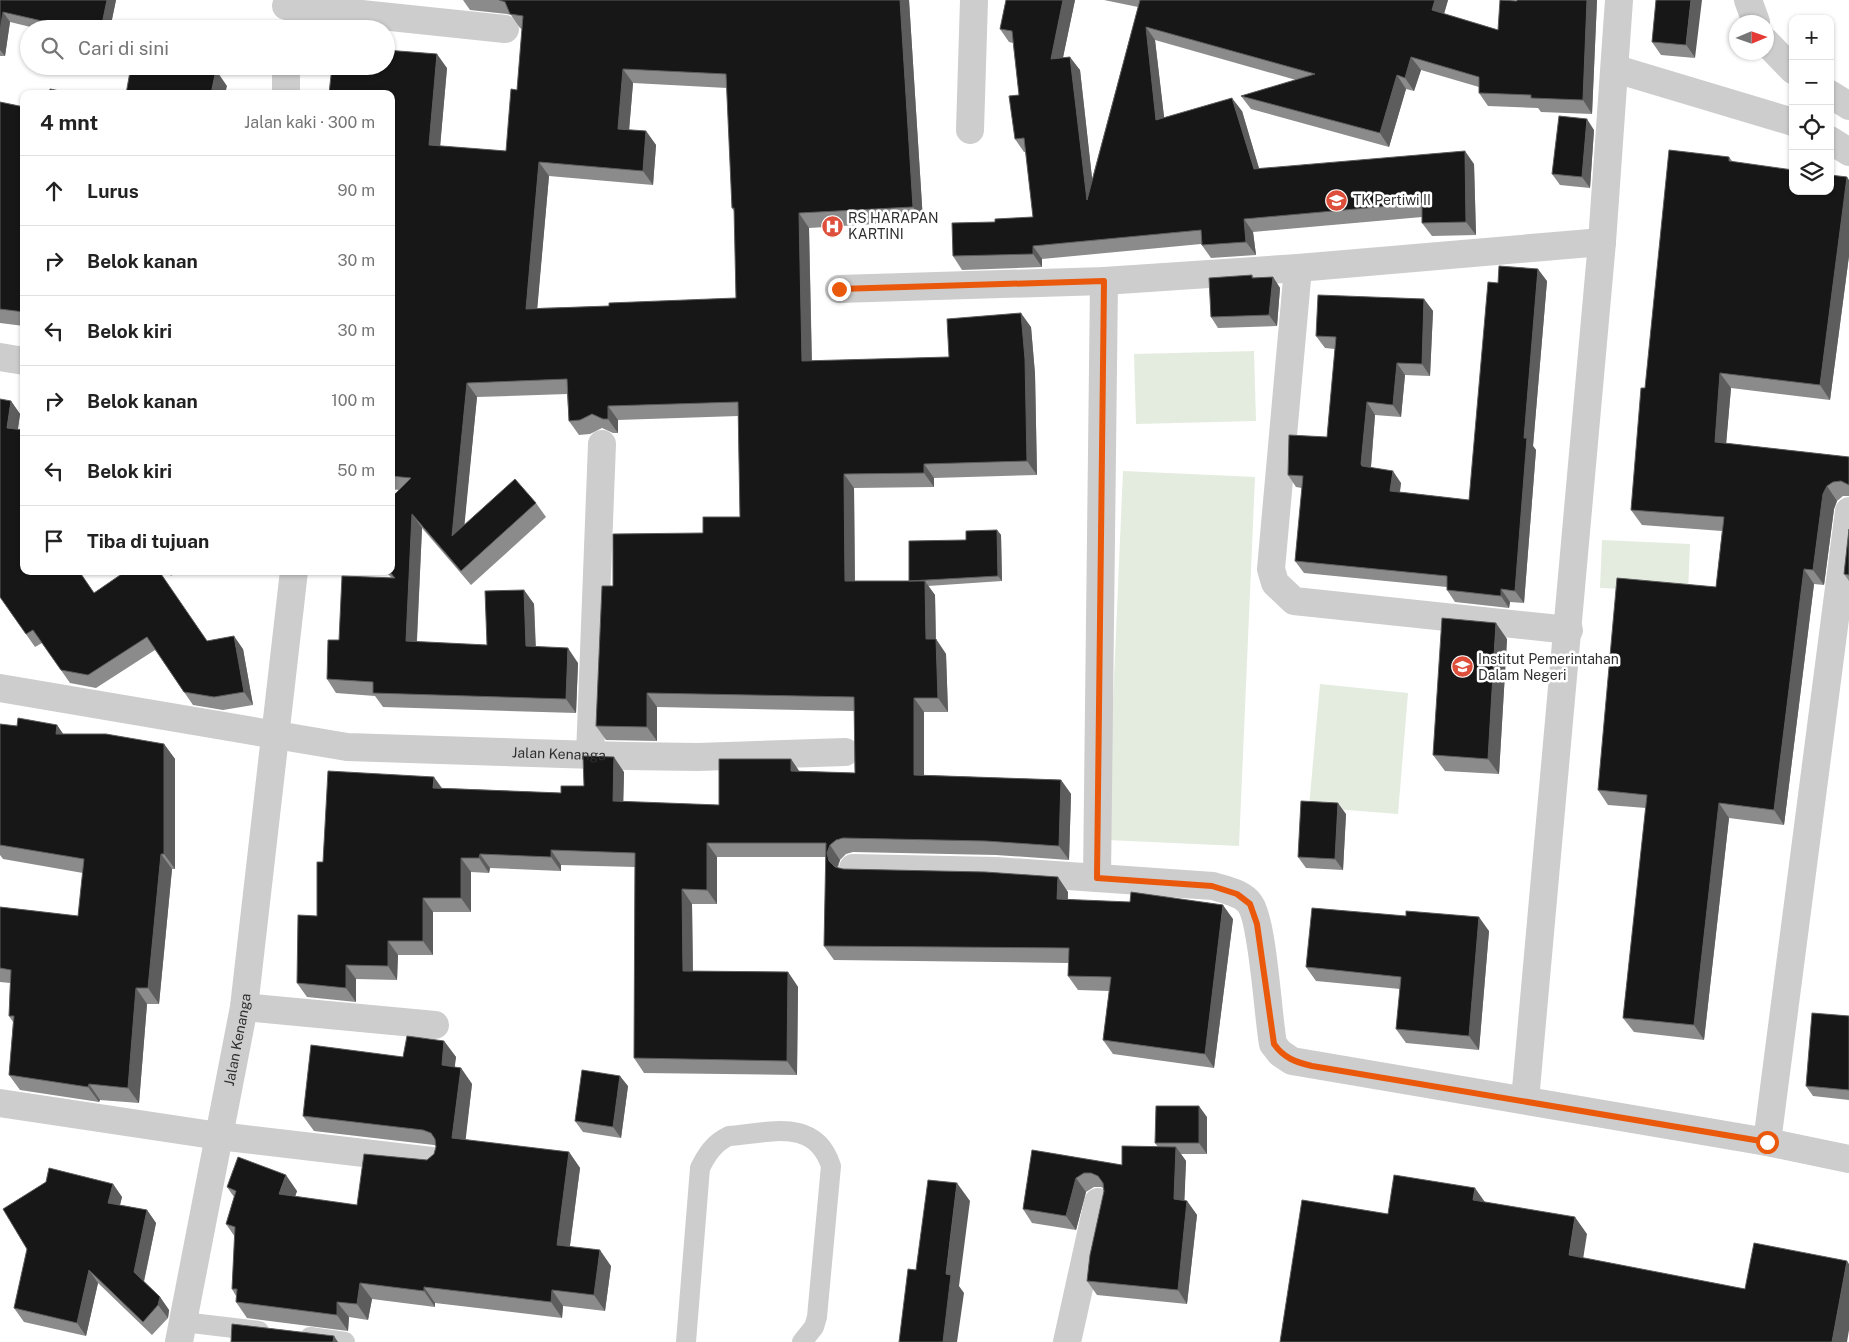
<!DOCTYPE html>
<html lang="id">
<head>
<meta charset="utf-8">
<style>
	body { margin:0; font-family:"Public Sans",sans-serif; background:#f2f2f2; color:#222 }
	.controls { position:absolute; right:15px; top:15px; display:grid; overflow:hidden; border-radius:10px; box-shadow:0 1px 4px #0004 }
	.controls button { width:45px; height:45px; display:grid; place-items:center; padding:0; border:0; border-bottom:1px solid #e0e0e0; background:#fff; color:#222; font:25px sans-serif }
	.compass { position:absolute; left:1729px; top:15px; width:45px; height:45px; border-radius:50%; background:#fff; box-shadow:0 1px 4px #0004; rotate:88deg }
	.stop { position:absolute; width:15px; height:15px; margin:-11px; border:4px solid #ea580c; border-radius:50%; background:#fff }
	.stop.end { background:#ea580c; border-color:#fff; box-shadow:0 1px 5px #0008 }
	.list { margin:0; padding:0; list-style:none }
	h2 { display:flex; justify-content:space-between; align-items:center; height:65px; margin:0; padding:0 20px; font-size:21px }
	h2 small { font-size:16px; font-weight:400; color:#767676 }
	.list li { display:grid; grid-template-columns:32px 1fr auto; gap:15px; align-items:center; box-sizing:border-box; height:70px; padding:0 20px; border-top:1px solid #e0e0e0 }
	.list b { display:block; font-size:19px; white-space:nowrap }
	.list em { font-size:16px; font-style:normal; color:#767676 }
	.icon { flex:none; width:28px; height:28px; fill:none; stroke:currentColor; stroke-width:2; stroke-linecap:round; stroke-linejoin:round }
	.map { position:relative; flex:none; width:1849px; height:1342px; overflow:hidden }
	.search { position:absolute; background:#fff; box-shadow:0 1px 4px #0004; left:20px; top:20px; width:375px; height:55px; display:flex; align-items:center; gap:12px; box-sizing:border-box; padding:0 18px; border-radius:28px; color:#767676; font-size:19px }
	.panel { position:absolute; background:#fff; box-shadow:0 1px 4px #0004; left:20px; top:90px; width:375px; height:485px; border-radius:10px }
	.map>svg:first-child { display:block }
	.green { fill:#e4ecdf }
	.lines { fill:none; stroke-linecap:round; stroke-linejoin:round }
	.lane { stroke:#cdcdcd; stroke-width:20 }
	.street { stroke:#cdcdcd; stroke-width:28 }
	.wall { fill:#8b8b8b; fill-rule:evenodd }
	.shaded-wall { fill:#5d5d5d }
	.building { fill:#171717; stroke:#5d5d5d; fill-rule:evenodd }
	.route { stroke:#ea580c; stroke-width:6 }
	.labels { text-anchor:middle; stroke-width:5; stroke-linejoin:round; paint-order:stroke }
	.poi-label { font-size:14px; fill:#303030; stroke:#fff; text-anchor:start }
	.street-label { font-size:14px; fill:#303030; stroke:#fff }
</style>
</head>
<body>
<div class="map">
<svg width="1849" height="1342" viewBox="0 0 1849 1342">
	<rect width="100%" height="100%" fill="#fff"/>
	<path class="green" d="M1254,351L1256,421L1136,424L1134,354Z
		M1123,471L1255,477L1239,846L1107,840Z
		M1602,540L1690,544L1688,592L1600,588Z
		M1320,684L1408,693L1398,814L1309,807Z"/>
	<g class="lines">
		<path class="lane" d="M183,1322L259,1331
			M310,1337L345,1342
			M686,1342L700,1168C707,1154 714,1143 729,1136C770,1133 815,1117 831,1166L817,1317L814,1327L802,1342"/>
		<g class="street">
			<path d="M1748,0L1756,22"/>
			<path d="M286,6L505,29"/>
			<path d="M1766,42L1793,70"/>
			<path d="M286,66V94"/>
			<path d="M1616,69L1793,122"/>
			<path d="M1830,94L1849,106"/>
			<path d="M970,130L974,0"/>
			<path d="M1830,140L1849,152"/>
			<path d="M1298,268L1271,569L1275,583L1294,601L1569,630"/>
			<path d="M839,289L1104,281L1298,268L1602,242"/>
			<path d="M0,357L24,361"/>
			<path id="s1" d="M0,688L347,747L626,756L698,757L845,752"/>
			<path d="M590,755L602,444"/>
			<path d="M853,868L996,871L1213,886C1225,890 1243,893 1250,904C1263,922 1268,1017 1273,1044L1280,1053L1292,1061L1767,1142L1849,1159"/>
			<path d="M1097,878L1104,281"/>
			<path d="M244,1007L435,1025"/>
			<path d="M1525,1100L1602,242L1619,0"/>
			<path d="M0,1103L219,1136L432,1161"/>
			<path d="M1767,1142L1849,511"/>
			<path id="s2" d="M179,1342L244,1007L294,571"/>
			<path d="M1067,1342L1098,1202"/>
		</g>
	</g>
	<path class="wall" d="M0,0H116L110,29H39L10,22L5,56H0Z
		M463,0H909L923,221L809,228L812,361L949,357L1031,327L1035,374L1037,475L934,478V487L854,488L855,581H909L966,540L997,530L1001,535L1002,581L928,586L935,595L936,639L946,654L948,712H924V775L1061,780L1071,794L1069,860L996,855L853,852L846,854L840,860L838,868L843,869L1068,892V899L1233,919L1214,1068L1113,1054L1103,1040L1109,991L1078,990L1068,976V963L834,960L824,946L826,857H717V904H692L693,971L788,972L798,987L797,1075L644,1073L634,1058L635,867L561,865V871L490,868L489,873L471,872V912H433V955H398L397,980L356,979V1002L307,997L297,983L317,916L323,862L442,788L561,793L584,786L624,772L623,802L719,805L791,759L799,771L855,773L854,711L657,707V741L606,740L596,726L613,586L703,533L740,517L738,416L618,420V433H613L602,428L590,434L579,435L569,421L567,394L477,397L464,525L536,503L546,517L471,585L422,528L417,642L487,645L524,590L534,604L536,647L578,663L576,713L383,707L375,696L336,693L327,679L339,640L392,578L385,571H391L399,490L391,489V94L447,68L440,146L506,151L517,90L522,29L520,28L511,15L507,14L470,10ZM633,83L727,88L732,208L735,212L736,298L609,306L537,308L549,176L653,185L656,145L646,131L629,130Z
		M1006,0H1075L1063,57L1080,70L1092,179L1138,7L1104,0H1448L1444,14L1498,30L1517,1V0H1597L1592,114L1541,112L1538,108L1488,106L1479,93V87L1421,70L1414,91L1406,89L1389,147L1251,109L1241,96L1296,80L1155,40L1164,118L1242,111L1259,168L1474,164L1476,235L1432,236L1422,223V217L1253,232L1256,255L1211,258L1201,244L1042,259V267L962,270L953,256L995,222L1033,217L1026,152H1024L1015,139L1019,95L1013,43L1009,42L1000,29Z
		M1656,0L1695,58L1661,55L1652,42Z
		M0,102L24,107V326L0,323Z
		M1594,130L1590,188L1560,185L1552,174Z
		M1729,157L1733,162L1849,180V256L1830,400L1731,388L1726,443L1849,457V496H1843L1837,501L1834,509L1824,585L1814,584L1784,825L1729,818L1704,1040L1634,1032L1623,1018L1646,808L1608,805L1598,790L1716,587L1722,531L1642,525L1631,510L1645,388Z
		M1252,275L1254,278L1273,277L1280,288L1277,326L1218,328L1211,317Z
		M1547,281L1533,446L1536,450L1524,603L1510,602L1509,608L1455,602L1447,590V587L1304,573L1295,561L1302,488L1296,487L1288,475L1327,437L1335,349L1325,348L1316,336L1424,299L1433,311L1430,376L1405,375L1401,417L1375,415L1371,468L1401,483L1400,492L1469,500L1498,283Z
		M11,401L20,414L18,429L24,571L94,593L207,641L243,649L253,705L223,710L193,705L155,650L96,688L70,683L42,643L35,647L0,597Z
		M1849,529V581L1844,574Z
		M168,571H177L171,576Z
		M1507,639L1499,774L1445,771L1433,755Z
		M57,725L63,734L164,744L175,759V869H172L159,1004H147L139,1103L100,1100L99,1102L20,1090L9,1075L13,1022L9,1016L10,983L0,982V907L78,916L83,873L3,859L0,855V845L17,726Z
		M1346,814L1343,870L1306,868L1298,857Z
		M1406,916L1489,931L1479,1050L1406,1043L1396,1029L1400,989L1316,981L1306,967Z
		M1849,1016V1100L1813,1096L1806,1086Z
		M444,1041L456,1057L454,1067L461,1068L472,1084L465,1140L569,1152L580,1168L570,1246L611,1266L605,1311L563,1306L562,1318L435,1303V1307L372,1299L368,1320L349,1317L348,1331L247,1318L236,1302V1296L232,1289L235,1237L226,1224L234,1197L227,1187L297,1191L295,1197L357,1205L427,1160L434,1154L436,1146L434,1145L314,1131L303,1116L403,1057Z
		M628,1086L621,1138L583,1132L575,1121Z
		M1207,1117V1154H1181L1186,1161L1184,1200L1187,1201L1197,1215L1187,1304L1097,1295L1087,1281L1104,1191L1103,1188L1101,1187H1094L1086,1192L1076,1230L1032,1223L1023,1209L1032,1150L1122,1165L1158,1147L1155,1143Z
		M113,1184L122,1197L120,1205L147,1210L156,1223L144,1282L160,1297L169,1310L168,1318L152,1335L98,1283L86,1336L24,1322L14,1308Z"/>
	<path class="shaded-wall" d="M107,0H116L110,29H101Z
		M900,0H909L923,221L913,207Z
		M1063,0H1075L1060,72L1051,59Z
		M1435,0H1448L1441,24L1432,10Z
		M1587,0H1597L1592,114L1583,100Z
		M1691,0H1702L1695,58L1686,45Z
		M3,12L10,22L5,56L0,50V31Z
		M1146,27L1155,40L1166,133L1156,120Z
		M437,54L447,68L439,159L429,145Z
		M1070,57L1080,70L1096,213L1087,200Z
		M1411,57L1421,70L1414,91L1405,78Z
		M623,69L633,83L628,143L618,129Z
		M216,70L227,86L225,94H211Z
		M1397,75L1406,89L1389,147L1380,133Z
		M1232,98L1242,111L1263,182L1254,169Z
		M1587,119L1594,130L1590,188L1582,177Z
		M646,131L656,145L653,185L643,171Z
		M1465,151L1474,164L1476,235L1466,222Z
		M539,162L549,176L536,323L526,309Z
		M1847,177L1849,180V256L1830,400L1820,385Z
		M799,213L809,228L812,375L802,361Z
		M1244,219L1253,232L1256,255L1246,242Z
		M1033,246L1042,259V267L1033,254Z
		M1538,269L1547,281L1533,446L1536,450L1524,603L1515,591L1524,438Z
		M1273,277L1280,288L1277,326L1269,315Z
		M1424,299L1433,311L1430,376L1422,364Z
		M1021,313L1031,327L1035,374L1037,475L1027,461Z
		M1397,363L1405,375L1401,417L1393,405Z
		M1720,373L1731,388L1725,457L1715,442Z
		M467,383L477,397L462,550L452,536Z
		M11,401L20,414L16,441L7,428Z
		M1367,402L1375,415L1370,477L1362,466L1361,464Z
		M608,406L618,420V433L608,419Z
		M924,464L934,478V487L924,473Z
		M1393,471L1401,483L1398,503L1390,491Z
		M844,474L854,488L855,595L845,581Z
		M1827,486L1837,501L1834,509L1824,585L1813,570L1823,494Z
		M412,514L422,528L416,656L406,641Z
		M997,530L1001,535L1002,581L998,576Z
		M1804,569L1814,584L1784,825L1774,810Z
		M925,581L935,595L936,654L926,639Z
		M1501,589L1510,602L1509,608L1501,596Z
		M524,590L534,604L536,661L526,646Z
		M1496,623L1507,639L1499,774L1488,759Z
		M234,636L243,649L253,705L244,692Z
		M936,639L946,654L948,712L938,698Z
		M568,648L578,663L576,713L566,699Z
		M647,693L657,707V741L647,727Z
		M914,698L924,712V789L914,775Z
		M57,725L68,741L56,734Z
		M164,744L175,759V869L164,854Z
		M614,757L624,772L623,816L613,801Z
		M791,759L801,774L791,771Z
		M434,777L444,791L433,788Z
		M1061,780L1071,794L1069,860L1059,846Z
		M1338,803L1346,814L1343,870L1335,859Z
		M1719,803L1729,818L1704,1040L1694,1025Z
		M707,843L717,857V904L707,890Z
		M830,845L840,860L837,867L839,875L829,861L827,853Z
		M551,850L561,865V871L551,857Z
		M161,854L172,869L159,1004L148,988Z
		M480,854L490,868L489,873L479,858Z
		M461,858L471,872V912L461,898Z
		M1058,877L1068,892L1067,913L1057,899Z
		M682,889L692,904L693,985L683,971Z
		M423,898L433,912V955L423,941Z
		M1223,905L1233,919L1214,1068L1205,1054Z
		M1479,917L1489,931L1479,1050L1469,1036Z
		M388,941L398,955L397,980L388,966Z
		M346,965L356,979V1002L346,988Z
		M788,972L798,987L797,1075L787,1061Z
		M136,988L147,1004L139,1103L128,1088Z
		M444,1041L456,1057L453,1081L442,1065Z
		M461,1068L472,1084L464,1154L452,1138Z
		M620,1076L628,1086L621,1138L613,1127Z
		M89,1084L100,1100L99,1102L88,1087Z
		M1199,1106L1207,1117V1154L1199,1143Z
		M1176,1147L1186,1161L1184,1213L1174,1199Z
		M569,1152L580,1168L568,1260L557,1245Z
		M286,1175L297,1191L290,1210L279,1194Z
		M1076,1178L1086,1192L1076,1230L1066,1216Z
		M957,1183L970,1201L959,1286L964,1293L957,1342H943L946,1274Z
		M113,1184L122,1197L117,1216L108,1203Z
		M1475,1188L1487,1205L1473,1200Z
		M1187,1201L1197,1215L1187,1304L1178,1290Z
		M147,1210L156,1223L143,1285L134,1272Z
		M1575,1217L1587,1234L1581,1272L1569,1255Z
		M600,1250L611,1266L605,1311L594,1295Z
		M1847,1261L1849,1264V1330L1847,1342H1832Z
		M89,1270L98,1283L86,1336L77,1323Z
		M360,1283L372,1299L368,1320L357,1304Z
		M424,1287L435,1303V1307L424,1291Z
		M552,1290L563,1306L562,1318L551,1302Z
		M160,1297L169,1310L168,1318L158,1305Z
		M337,1302L349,1317L348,1331L337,1315Z
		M334,1336L338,1342H333Z"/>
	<path class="building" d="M0,0H107L101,29H77L3,12L0,31Z
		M499,0H900L913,207L799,213L802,361L949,357L947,319L1021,313L1025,359L1027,461L924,464V473L844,474L845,581H925L926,639H936L938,698H914V775L1061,780L1059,846L986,841L843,838L836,840L830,845L827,853L829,861L835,867L843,869L985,872L1058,877L1057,899L1130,902L1131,892L1223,905L1205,1054L1103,1040L1111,977L1068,976L1069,948L824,946L826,843H707V890L682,889L683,971L788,972L787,1061L634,1058L635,853L551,850V857L480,854L479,858H461V898H423V941H388V966L346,965V988L297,983L298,915L317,916V862H323L328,771L434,777L433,788L561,793V786H584L583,756L614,757L613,801L719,805V759H791V771L855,773L854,697L647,693V727L596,726L602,586H613V534L703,533V517H740L738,402L608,406V419H603L592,414L580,420L569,421L567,379L467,383L452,536L515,479L536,503L461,571L412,514L406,641L487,645L485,591L524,590L526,646L568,648L566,699L373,693V682L327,679L328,640H339L342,576L395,578L389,571H391V498L411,478L391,476V94H329L332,66H386V50L437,54L429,145L506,151L511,89L517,90L523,16L510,14L505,2ZM623,69L726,74L732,208H734L736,298L609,303V306L526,309L539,162L643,171L646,131L618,129Z
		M1006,0H1063L1051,59L1070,57L1087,200L1140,0H1435L1432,10L1498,30L1500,0L1517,1V0H1587L1583,100L1531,98V95L1479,93V77L1411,57L1405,78L1397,75L1380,133L1241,96L1315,74L1146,27L1156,120L1232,98L1254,169L1465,151L1466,222L1422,223V203L1244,219L1246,242L1202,245L1201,230L1033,246V254L953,256L952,223L995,222V219L1033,217L1024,138L1015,139L1009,96L1019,95L1012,31L1000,29Z
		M1656,0H1691L1686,45L1652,42Z
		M131,66H195L216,70L211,94H126Z
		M50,89L74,94H49Z
		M0,102L24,107V312L0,309Z
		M1559,116L1587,119L1582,177L1552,174Z
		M1669,150L1729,157V161L1793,170V191H1830V175L1847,177L1820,385L1720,373L1715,442L1849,457V485L1841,481L1833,482L1827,486L1823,494L1813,570L1804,569L1774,810L1719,803L1694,1025L1623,1018L1647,795L1598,790L1617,578L1716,587L1724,517L1631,510L1641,388H1645Z
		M1499,266L1538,269L1524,438H1527L1515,591L1501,589V596L1447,590V576L1295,561L1303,476L1288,475L1289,435L1327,437L1336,337L1316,336L1318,295L1424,299L1422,364L1397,363L1393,405L1367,402L1361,464L1362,466L1393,471L1390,491L1469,500L1488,282L1498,283Z
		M1252,275V278L1273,277L1269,315L1211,317L1209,278Z
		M0,399L11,401L7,428L24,430V539L23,549H24V571H79L94,593L126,571H159L207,641L234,636L244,692L214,697L184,692L147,637L88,675L61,670L33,630L26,634L0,597Z
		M1849,529V575L1844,574Z
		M997,530L998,576L909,581V541L966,540V531Z
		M1442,618L1496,623L1488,759L1433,755Z
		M18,718L57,725L56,734H106L164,744V854H161L148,988H136L128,1088L89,1084L88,1087L9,1075L14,1016H9L11,970L0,968V907L78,916L84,859L0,845V724L17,726Z
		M1301,801L1338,803L1335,859L1298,857Z
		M1312,908L1406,916V911L1479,917L1469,1036L1396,1029L1401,977L1306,967Z
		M1812,1013L1849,1016V1090L1806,1086Z
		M407,1036L444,1041L442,1065L461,1068L452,1138L569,1152L557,1245L600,1250L594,1295L552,1290L551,1302L424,1287V1291L360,1283L357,1304L337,1302V1315L236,1302L237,1289H232L235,1227L226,1224L236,1191L227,1187L238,1157L286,1175L279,1194L357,1205L364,1154L427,1160L434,1154L436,1147L435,1139L431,1133L423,1130L303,1116L311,1045L403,1057Z
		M582,1070L620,1076L613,1127L575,1121Z
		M1156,1106H1199V1143H1155Z
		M1122,1146L1176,1147L1174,1199L1187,1201L1178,1290L1087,1281L1090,1255L1104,1191L1103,1183L1098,1176L1091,1173H1084L1076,1178L1066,1216L1023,1209L1032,1150L1122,1165Z
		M49,1168L113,1184L108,1203L147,1210L134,1272L160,1297L158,1305L143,1322L89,1270L77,1323L14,1308L27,1249L3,1209L46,1182Z
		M1394,1175L1475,1188L1473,1200L1575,1217L1569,1255L1745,1289L1754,1243L1847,1261L1832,1342H1280L1302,1200L1388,1214Z
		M928,1180L957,1183L946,1274L951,1275L943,1342H899L908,1269L916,1270Z
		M232,1324L334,1336L333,1342H231Z"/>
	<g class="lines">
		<path class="route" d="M839,289L1104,281L1097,878L1212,886L1237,894L1250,904L1257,924L1274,1044C1284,1058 1295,1062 1312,1066L1767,1142"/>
	</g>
	<defs>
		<symbol id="school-disc" viewBox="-11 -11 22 22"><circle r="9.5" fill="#de4f3b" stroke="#fff"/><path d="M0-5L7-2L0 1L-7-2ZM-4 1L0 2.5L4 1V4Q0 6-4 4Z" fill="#fff"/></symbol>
		<symbol id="hospital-disc" viewBox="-11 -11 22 22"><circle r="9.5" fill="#de4f3b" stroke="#fff"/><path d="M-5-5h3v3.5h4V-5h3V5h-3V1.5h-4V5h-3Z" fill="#fff"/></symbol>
		<symbol id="university-disc" viewBox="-11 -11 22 22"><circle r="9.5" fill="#de4f3b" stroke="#fff"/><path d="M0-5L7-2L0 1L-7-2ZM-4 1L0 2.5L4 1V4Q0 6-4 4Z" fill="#fff"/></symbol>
	</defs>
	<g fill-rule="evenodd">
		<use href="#school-disc" x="1324" y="188" width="25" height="25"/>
		<use href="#hospital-disc" x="820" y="214" width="25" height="25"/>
		<use href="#university-disc" x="1450" y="654" width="25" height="25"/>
	</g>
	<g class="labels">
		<g class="poi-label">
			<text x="1353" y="205">TK Pertiwi II</text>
			<text x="848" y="223">RS HARAPAN<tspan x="848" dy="16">KARTINI</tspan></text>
			<text x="1478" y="664">Institut Pemerintahan<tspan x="1478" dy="16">Dalam Negeri</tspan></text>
		</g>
		<g class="street-label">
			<text dy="5" stroke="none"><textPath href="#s1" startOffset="564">Jalan Kenanga</textPath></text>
			<text dy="5" stroke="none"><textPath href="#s2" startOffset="308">Jalan Kenanga</textPath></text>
		</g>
	</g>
</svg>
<div class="controls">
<button>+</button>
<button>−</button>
<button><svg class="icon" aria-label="locate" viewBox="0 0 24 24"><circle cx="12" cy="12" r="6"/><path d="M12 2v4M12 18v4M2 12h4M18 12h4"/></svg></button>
<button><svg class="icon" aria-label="layers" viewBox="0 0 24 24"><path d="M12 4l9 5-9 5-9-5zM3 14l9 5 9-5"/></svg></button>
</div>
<svg class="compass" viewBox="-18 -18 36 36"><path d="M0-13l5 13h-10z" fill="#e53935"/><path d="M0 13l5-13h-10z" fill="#767676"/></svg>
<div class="stop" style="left:1767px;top:1142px"></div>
<div class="stop end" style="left:839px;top:289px"></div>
<div class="search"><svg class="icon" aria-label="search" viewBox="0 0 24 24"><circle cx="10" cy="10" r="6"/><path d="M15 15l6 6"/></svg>Cari di sini</div>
<section class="panel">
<h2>4 mnt<small>Jalan kaki · 300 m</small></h2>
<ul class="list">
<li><svg class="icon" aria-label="ahead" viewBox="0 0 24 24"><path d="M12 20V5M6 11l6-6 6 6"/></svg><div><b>Lurus</b></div><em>90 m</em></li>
<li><svg class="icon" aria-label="right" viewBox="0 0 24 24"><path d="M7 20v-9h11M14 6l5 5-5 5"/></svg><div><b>Belok kanan</b></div><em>30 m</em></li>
<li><svg class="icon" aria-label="left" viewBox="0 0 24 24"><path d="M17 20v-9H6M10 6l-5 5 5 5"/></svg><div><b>Belok kiri</b></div><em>30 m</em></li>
<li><svg class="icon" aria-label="right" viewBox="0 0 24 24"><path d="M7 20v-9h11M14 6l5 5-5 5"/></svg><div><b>Belok kanan</b></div><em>100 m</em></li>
<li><svg class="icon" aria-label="left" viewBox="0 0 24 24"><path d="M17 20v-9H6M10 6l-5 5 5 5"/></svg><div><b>Belok kiri</b></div><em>50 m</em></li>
<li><svg class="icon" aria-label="arrive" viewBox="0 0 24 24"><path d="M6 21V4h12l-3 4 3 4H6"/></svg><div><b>Tiba di tujuan</b></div></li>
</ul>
</section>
</div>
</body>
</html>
